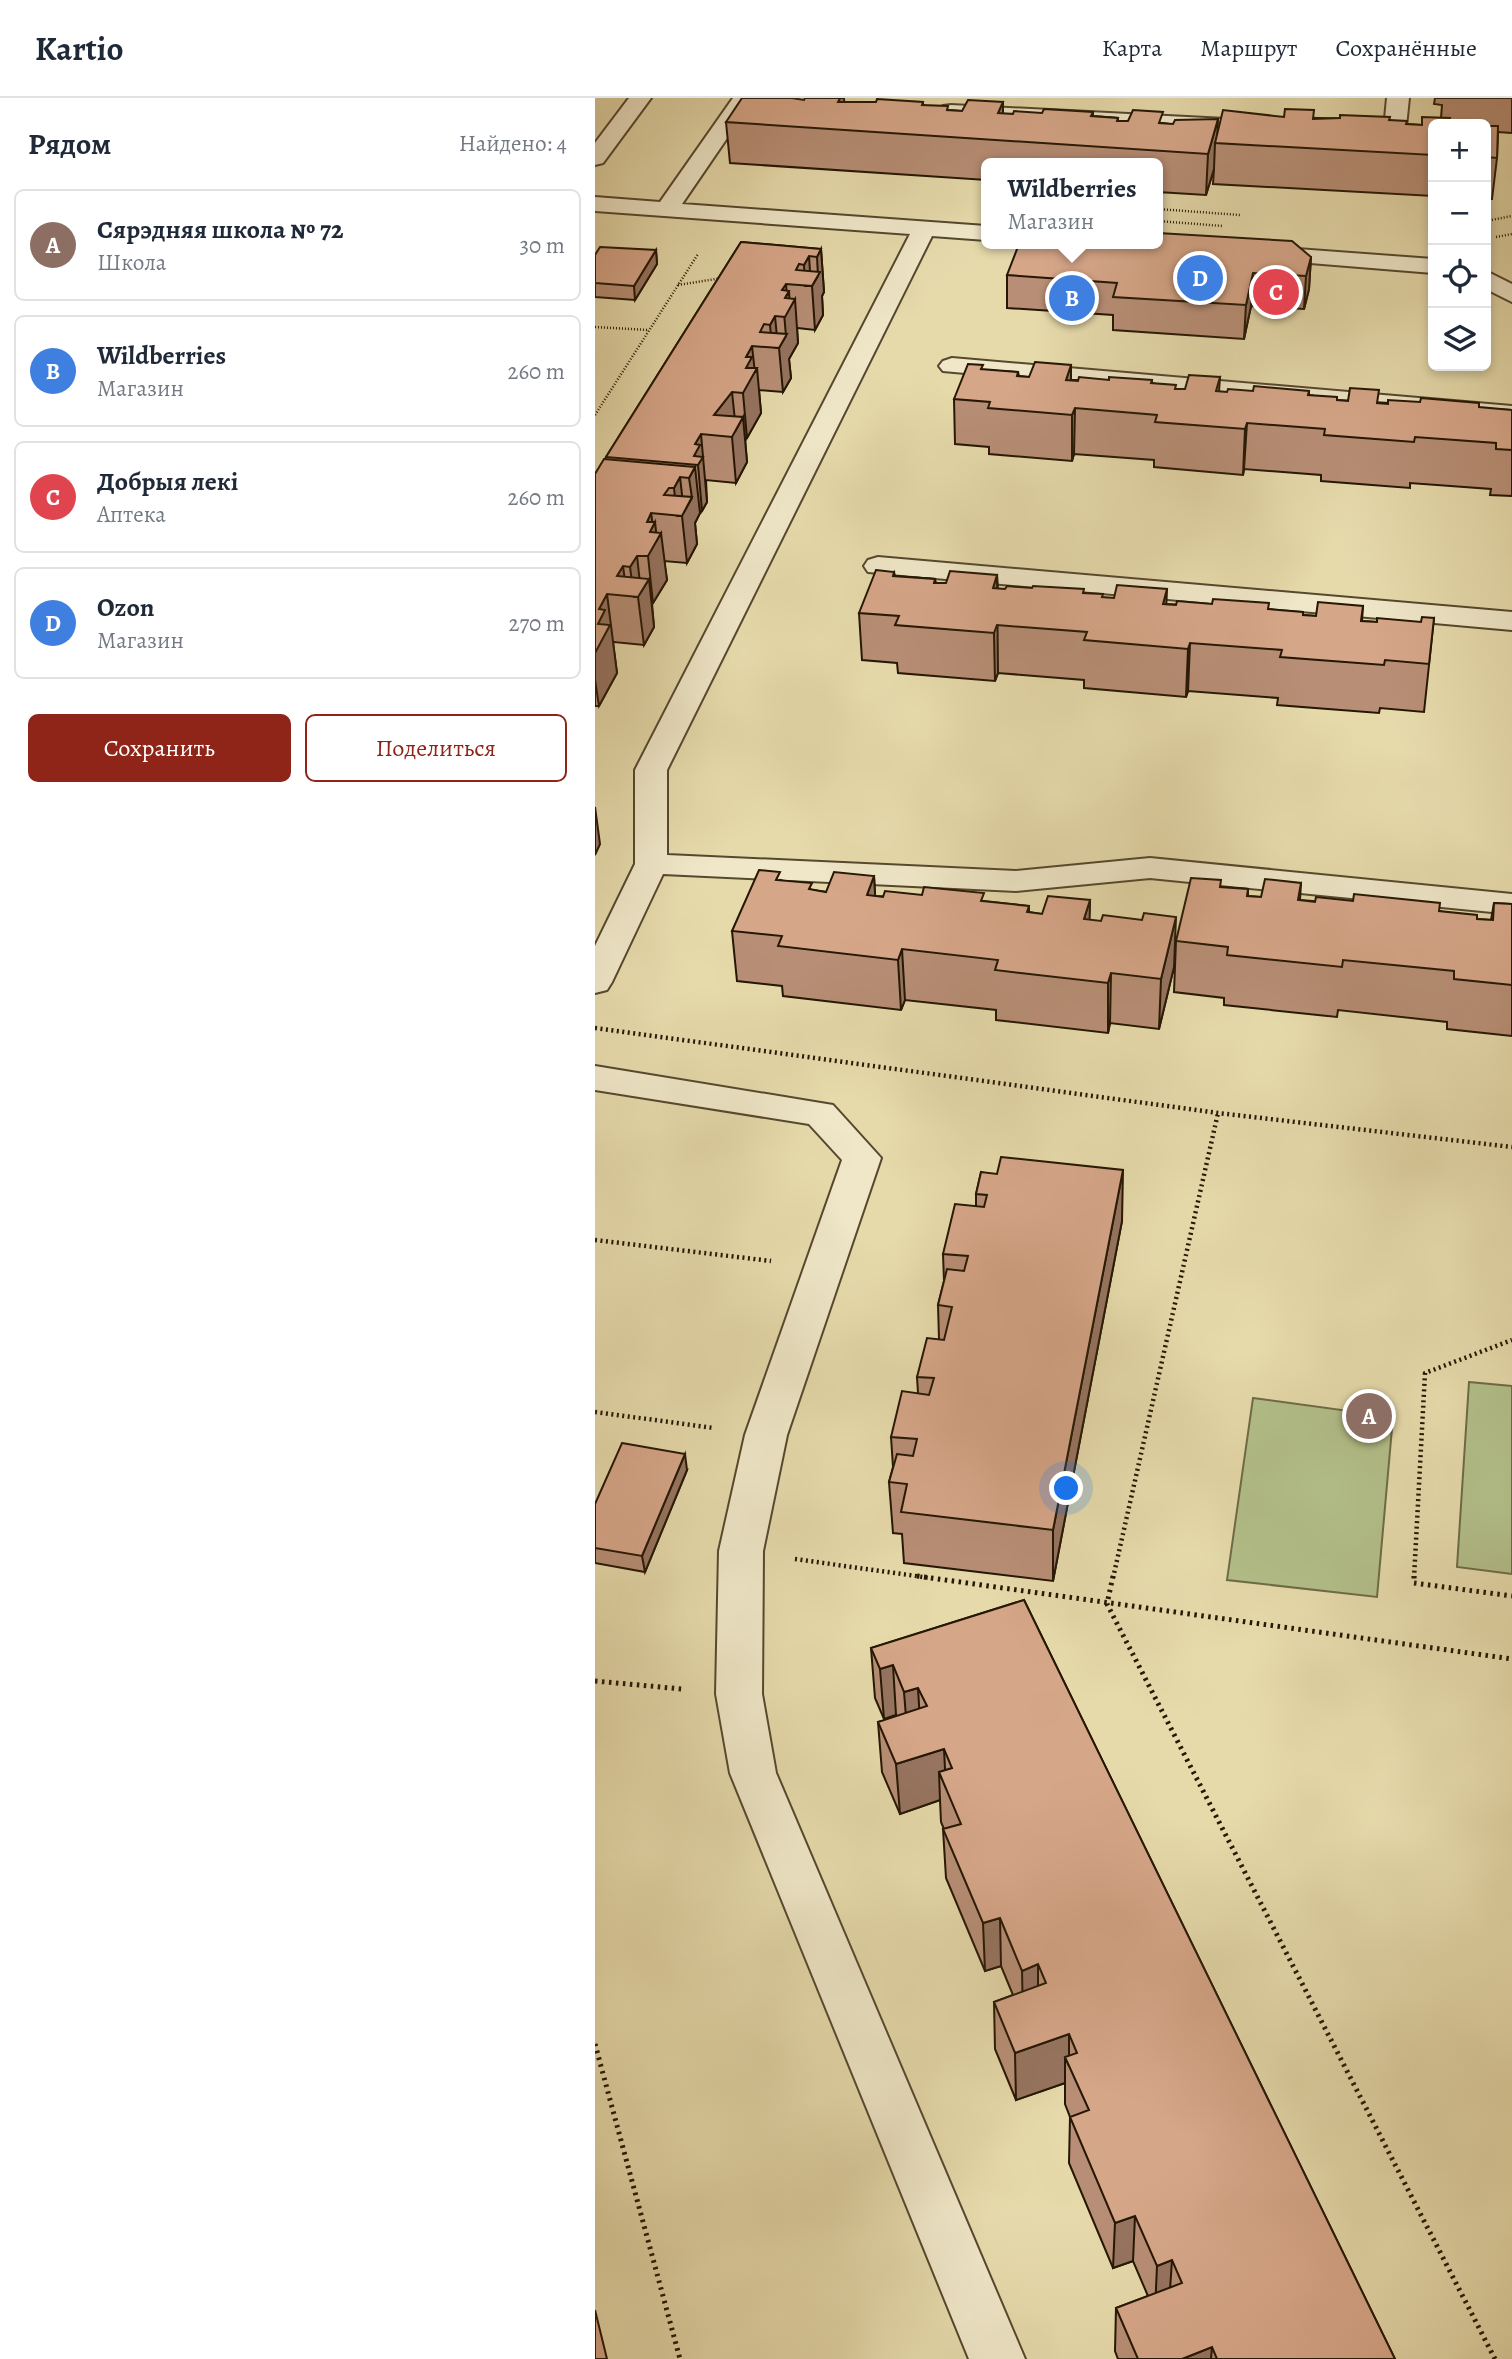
<!DOCTYPE html>
<html lang="ru">
<head>
<meta charset="utf-8">
<style>
	body { margin:0; font-family:Alegreya,serif; background:#f2f2f3; color:#1f2937 }
	.controls { position:absolute; right:21px; top:21px; display:grid; overflow:hidden; border-radius:10px; box-shadow:0 4px 10px #0003 }
	.controls button { width:63px; height:63px; display:grid; place-items:center; padding:0; border:0; border-bottom:2px solid #e0e1e3; background:#fff; color:#1f2937; font:35px sans-serif }
	.you { position:absolute; left:472px; top:1391px; width:24px; height:24px; margin:-18px; border:5px solid #fff; border-radius:50%; background:#1a73e8; box-shadow:0 0 0 10px #1a73e833 }
	.badge { display:grid; place-items:center; width:46px; height:46px; border-radius:50%; background:#8f2418; color:#fff; font-size:23px; font-weight:700 }
	.pin { position:absolute; translate:-50% -50%; border:4px solid #fff; box-shadow:0 2px 7px #0006 }
	.popup { position:absolute; left:386px; top:60px; width:182px; height:91px; box-sizing:border-box; display:grid; place-content:center; border-radius:10px; background:#fff; filter:drop-shadow(0 2px 5px #0005); font-size:23px; white-space:nowrap; color:#747a83 }
	.popup b { font-size:26px; color:#1f2937 }
	.popup::after { content:''; position:absolute; left:50%; top:100%; margin-left:-14px; border:14px solid transparent; border-top-color:#fff }
	.list { margin:0; padding:0; list-style:none }
	h2 { display:flex; justify-content:space-between; align-items:center; height:91px; margin:0; padding:0 28px; font-size:30px }
	h2 small { font-size:23px; font-weight:400; color:#747a83 }
	.list li { display:grid; grid-template-columns:46px 1fr auto; gap:21px; align-items:center; box-sizing:border-box; height:112px; margin:0 14px 14px; padding:0 14px; border:2px solid #e0e1e3; border-radius:10px }
	.list b { display:block; font-size:26px; white-space:nowrap }
	.list p { margin:0; font-size:23px; white-space:nowrap; color:#747a83 }
	.list em { font-size:23px; font-style:normal; color:#747a83 }
	.actions { display:flex; gap:14px; padding:21px 28px }
	.actions a { flex:1; padding:16px 0; border:2px solid #8f2418; border-radius:10px; text-align:center; font-size:24px; color:#8f2418 }
	.actions .main { background:#8f2418; color:#fff }
	.icon { flex:none; width:38px; height:38px; fill:none; stroke:currentColor; stroke-width:2; stroke-linecap:round; stroke-linejoin:round }
	.map { position:relative; flex:none; width:917px; height:2261px; overflow:hidden }
	header { display:flex; align-items:center; gap:42px; box-sizing:border-box; height:98px; padding:0 35px; background:#fff; border-bottom:2px solid #e0e1e3 }
	header strong { font-size:33px }
	nav { display:flex; gap:38px; margin-inline-start:auto; font-size:24px }
	main { display:flex }
	aside { flex:1; background:#fff }
	.map>svg:first-child { display:block }
	.green { fill:#b3c08a; stroke:#6c6c47; stroke-width:2 }
	.lines { fill:none; stroke-linecap:round; stroke-linejoin:round }
	.minor-casing { stroke:#55482e; stroke-width:4 }
	.path-far2 { stroke:#251704; stroke-width:2.5; stroke-dasharray:1 2; stroke-linecap:butt }
	.path-far1 { stroke:#251704; stroke-width:4.5; stroke-dasharray:2 3.5; stroke-linecap:butt }
	.path { stroke:#251704; stroke-width:5; stroke-dasharray:2.5 4.5; stroke-linecap:butt }
	.minor { fill:#efe7c8; fill-rule:evenodd }
	.wall { fill:#b88f76; stroke:#251704; stroke-width:2 }
	.shaded-wall { fill:#967460; stroke:#251704; stroke-width:2 }
	.building { fill:#d6a689; stroke:#251704; stroke-width:2 }
</style>
</head>
<body>
<header>
<strong>Kartio</strong>
<nav><a>Карта</a><a>Маршрут</a><a>Сохранённые</a></nav>
</header>
<main>
<aside>
<h2>Рядом<small>Найдено: 4</small></h2>
<ul class="list">
<li><span class="badge" style="background:#8d6e63">A</span><div><b>Сярэдняя школа № 72</b><p>Школа</p></div><em>30 m</em></li>
<li><span class="badge" style="background:#3f7fe0">B</span><div><b>Wildberries</b><p>Магазин</p></div><em>260 m</em></li>
<li><span class="badge" style="background:#e0444e">C</span><div><b>Добрыя лекі</b><p>Аптека</p></div><em>260 m</em></li>
<li><span class="badge" style="background:#3f7fe0">D</span><div><b>Ozon</b><p>Магазин</p></div><em>270 m</em></li>
</ul>
<div class="actions"><a class="main">Сохранить</a><a>Поделиться</a></div>
</aside>
<div class="map">
<svg width="917" height="2261" viewBox="0 0 917 2261">
	<rect width="100%" height="100%" fill="#e6daab"/>
	<filter id="stains"><feTurbulence type="fractalNoise" baseFrequency=".00286" numOctaves="4"/><feColorMatrix values="0 0 0 0 .2 0 0 0 0 .09 0 0 0 0 .02 0 0 0 .5 -.17"/></filter>
	<radialGradient id="worn" r=".72"><stop offset=".6" stop-color="#630" stop-opacity="0"/><stop offset="1" stop-color="#630" stop-opacity=".3"/></radialGradient>
	<path class="green" d="M874,1284L917,1288V1476L862,1469Z
		M658,1300L798,1319L782,1499L632,1482Z"/>
	<g class="lines">
		<defs>
			<path id="minor" d="M34,0H56L8,65L0,67V45Z
				M138,0H182L184,3L181,8H154L87,106L391,128V142L337,138L72,672V757L421,773L555,760L917,796V816L555,780L421,793L68,776L17,884L12,892L0,895V848L40,766V672L315,136L0,113V99L65,104Z
				M792,0H814L810,38L807,43L799,45L756,41L753,36L756,31H789Z
				M356,7L631,21L639,23L642,28L639,33L631,35L348,18L345,13L348,8Z
				M662,148L838,161V175L654,160L650,155L654,150Z
				M891,173L917,186V204L891,191Z
				M357,260L917,308V324L348,273L344,268L348,263Z
				M283,459L917,514V532L273,474L269,468L273,462Z
				M0,968L238,1007L286,1060L192,1337L168,1453L167,1596L181,1675L430,2261H374L135,1675L121,1596L124,1453L150,1337L247,1062L214,1026L0,992Z"/>
		</defs>
		<use href="#minor" class="minor-casing"/>
		<path class="path-far2" d="M563,111L645,117
			M563,123L628,128
			M891,123L917,118
			M901,139L917,136
			M83,187L127,180
			M0,229L54,232
			M0,317L103,156"/>
		<path class="path-far1" d="M0,930L623,1015L917,1049
			M0,1142L176,1163
			M0,1314L119,1330
			M200,1461L335,1480
			M518,1480L623,1015
			M819,1480L830,1275L917,1242"/>
		<path class="path" d="M322,1478L917,1561
			M518,1478L512,1506L900,2261
			M819,1478V1485L917,1498
			M0,1583L87,1591
			M0,1946L85,2261"/>
		<use href="#minor" class="minor"/>
	</g>
	<path class="wall" d="M249,0V4H328V7L354,12L367,13L408,4V16L498,14V18L523,20V23L568,25L623,34L689,19L795,22L811,26L827,27L846,20L847,7L839,6L840,0H917V35L903,34L902,60L897,101H891V26H838V98L618,86L619,71L611,97L563,94V65H391V82L135,65L131,24Z
		M146,144L226,151L229,194L227,198L228,217L220,232L202,230L203,245L194,261L196,280L188,294L164,292L166,315L152,340H150L152,364L141,385L111,382L112,404L107,413H105V415L100,425L102,446L92,465L69,463L72,482L58,505H57L59,529L49,547L19,544L18,545L22,575L4,608H0V376L11,361V359Z
		M61,152L62,166L40,202L0,199V157Z
		M716,159L714,191L709,211L656,208L649,241L518,232V217L412,210V177Z
		M476,267V282H557V285L581,291H590L625,279L624,294L714,293V297L742,302L917,312V398L895,397L896,391L815,385V390L726,383V377L649,371L648,377L559,369V362L479,356L477,363L394,356V349L360,346L359,301L388,272L423,274L424,278L434,279Z
		M299,474L300,478L340,481L341,485H351L402,477L403,491L489,495L508,500L571,506L673,511L708,517L721,518L768,508L767,523L782,524H826L839,520L829,614L785,610L784,615L682,607L683,600L593,593L591,599L489,590V582L403,575L400,583L303,575L302,565L267,562L264,515Z
		M279,778L280,798L389,803L434,808V814L447,816L495,802L494,822L579,869L564,931L515,925L513,935L401,922V912L310,902L306,912L188,898L187,888L142,883L137,833L185,782L217,792L231,794Z
		M706,785L705,802L844,813L882,821L896,822L899,805L917,806V938L852,931V924L743,912L742,919L629,907V900L579,894L581,843L626,789L653,791V798L666,799Z
		M386,1074L527,1123L458,1483L309,1465L307,1436L298,1435L294,1384L298,1369L296,1339L323,1295L322,1279L344,1241L343,1207L349,1183L348,1156L381,1108V1096Z
		M92,1372L50,1474L0,1465V1406Z
		M429,1502L800,2261H523L520,2253L521,2210L553,2198L538,2163L518,2170L474,2065L475,2019L470,2006V1985L421,2002L400,1951L399,1904L418,1897L406,1868L390,1873L351,1780L348,1731H349L346,1724L345,1702L305,1716L287,1674L283,1624L302,1618L301,1617L289,1621L280,1600L276,1550Z"/>
	<path class="shaded-wall" d="M245,0H249L251,32L243,4Z
		M408,4V42L403,15Z
		M623,21L622,45H620L619,71L611,97L613,56Z
		M226,151L229,194L227,198L228,217L220,232L217,188L223,178L222,159Z
		M61,152L62,166L40,202L39,188Z
		M214,158L216,188H210L209,167Z
		M716,159L714,191L709,211L711,178Z
		M658,175L656,208L649,241L651,207Z
		M191,186L192,198L194,193L195,209L200,201L203,245L194,261L196,280L188,294L184,250L191,238L187,192Z
		M180,218L183,250L177,249L175,227Z
		M157,248L160,275L162,270L166,315L152,340L148,295L151,259Z
		M476,267V311L471,282Z
		M137,294L141,332L148,319L152,364L141,385L137,339L119,317Z
		M480,310L479,356L477,363V317Z
		M652,325L649,371L648,377L650,331Z
		M106,336L112,404L107,413L103,367L99,358L100,346Z
		M100,369L105,415L100,425L102,446L92,465L87,418H82L79,390L85,379L89,414L97,400L94,380Z
		M56,415L58,428L60,424L62,442L66,435L72,482L58,505L53,458L52,424Z
		M42,458L46,494L54,481L59,529L49,547L43,499H39L35,469Z
		M28,468L32,498L22,478Z
		M402,477L403,575L400,583L398,490Z
		M572,491L570,538L568,506Z
		M12,496L22,575L4,608L0,582V555L4,511Z
		M595,545L593,593L591,599L593,551Z
		M0,709L5,746L0,757Z
		M279,778L282,828L272,797Z
		M495,802L494,852L489,821Z
		M581,819L579,869L564,931L566,881Z
		M307,851L310,902L306,912L303,862Z
		M516,875L515,925L513,935V885Z
		M528,1072L527,1123L458,1483V1432Z
		M90,1356L92,1372L50,1474L47,1458Z
		M298,1567L301,1617L289,1621L285,1571Z
		M323,1590L326,1640L313,1644L309,1594Z
		M349,1651L351,1690L344,1674L345,1702L305,1716L301,1666Z
		M405,1820L406,1868L390,1873L388,1825Z
		M443,1866V1914L428,1920L427,1873Z
		M474,1936V1968L470,1959V1985L421,2002L420,1955Z
		M540,2118L538,2163L518,2170L520,2125Z
		M577,2162L574,2207L560,2213L562,2168Z
		M617,2249L616,2261H587Z"/>
	<path class="building" d="M147,0H197L209,2L210,0H245L243,4H281L282,1L328,4L327,7L353,8L352,12L367,13L373,2L408,4L403,15L418,16L419,13L447,15L449,11L498,14L496,18L523,20L522,23H533L538,12L568,14L564,25L578,26L580,22L623,21L613,56L131,24Z
		M690,11L719,12L718,21L745,20V17L795,19L794,22L812,23L811,26L827,27V19L855,20L854,26H838V57L620,45L628,12L689,19Z
		M891,28H903L902,60L891,59Z
		M563,135L697,143L716,159L711,178L658,175L651,207L518,199L522,185L412,177L424,146H563Z
		M146,144L226,151L222,159L214,158L209,167L204,166L201,172L225,174L217,188L191,186L187,192L194,193L190,200L200,201L190,219L180,218L175,227L169,226L165,234L192,236L184,250L157,248L151,259H157L151,270H162L148,295L137,294L119,317L148,319L137,339L106,336L100,346L105,347L99,358L108,359L103,367L11,359Z
		M5,149L61,152L39,188L0,185V157Z
		M440,264L476,267L471,282L483,283L484,279L514,282V279L557,282L556,285L581,287L580,291H590L594,277L625,279L621,293L632,294L633,291L658,293L659,288L714,293L713,297L742,299V302L753,303L755,290L784,292L782,305L793,306V302L825,304L826,300L884,305V309L917,312V352L901,351V345L820,339L819,344L729,337L730,331L652,325L650,331L560,324L562,317L480,310L477,317L393,310L395,304L359,301L373,266L388,267L386,271L423,274L422,278L434,279Z
		M9,361L100,369L94,380L85,379L79,390H74L69,397L97,399L87,418L56,415L52,424H60L55,434L66,435L53,458H42L35,469L28,468L22,478L54,481L43,499L12,496L4,511L10,512L3,526L15,527L0,555V376Z
		M281,472L299,474L298,478L340,481L339,485H351L355,473L402,477L398,490L410,491L412,488L437,490L438,488L489,491L488,495L508,496L507,499L519,500L522,487L572,491L568,506L581,507L582,503L617,506L618,501L674,505L673,511L708,514V517L721,518L723,504L768,508L766,523L782,524V520L826,524L827,519L839,520L834,566L790,562L789,567L685,559L687,552L595,545L593,551L489,542L492,534L402,527L399,535L300,527L304,518L264,515Z
		M164,772L185,774L181,782L217,785L214,791L231,794L239,774L279,778L272,797L288,799L290,793L327,797L329,789L389,795L386,803L434,808L432,814L447,816L453,798L495,802L489,821L506,823L508,817L547,822L549,815L581,819L566,881L516,875L513,885L400,872L403,862L307,851L303,862L183,848L187,838L137,833Z
		M596,780L626,782L625,789L653,791L652,798L666,799L670,781L706,785L703,802L720,804L721,799L758,803L759,796L845,805L844,813L882,817V821L898,822L899,805L917,806V887L859,881V873L748,862L747,869L632,857L633,849L581,843Z
		M406,1059L528,1072L458,1432L306,1414L312,1386L294,1384L302,1356L318,1358L322,1341L296,1339L307,1293L334,1297L339,1280L322,1279L332,1240L349,1242L357,1209L343,1207L352,1171L369,1173L373,1158L348,1156L360,1106L389,1109L392,1097L381,1096L386,1074L402,1076Z
		M27,1345L90,1356L47,1458L0,1450V1406Z
		M429,1502L800,2261H622L617,2249L587,2261H543L521,2210L587,2185L577,2162L562,2168L540,2118L520,2125L475,2019L494,2012L470,1959L482,1955L474,1936L420,1955L399,1904L451,1885L443,1866L427,1873L405,1820L388,1825L348,1731L366,1726L344,1674L357,1670L349,1651L301,1666L283,1624L332,1608L323,1590L309,1594L298,1567L285,1571L276,1550Z
		M0,2212L12,2261H0Z"/>
	<rect width="100%" height="100%" filter="url(#stains)"/>
	<rect width="100%" height="100%" fill="url(#worn)"/>
</svg>
<div class="controls">
<button>+</button>
<button>−</button>
<button><svg class="icon" aria-label="locate" viewBox="0 0 24 24"><circle cx="12" cy="12" r="6"/><path d="M12 2v4M12 18v4M2 12h4M18 12h4"/></svg></button>
<button><svg class="icon" aria-label="layers" viewBox="0 0 24 24"><path d="M12 4l9 5-9 5-9-5zM3 14l9 5 9-5"/></svg></button>
</div>
<div class="you"></div>
<div class="pin badge" style="left:774px;top:1318px;background:#8d6e63">A</div>
<div class="pin badge" style="left:477px;top:200px;background:#3f7fe0">B</div>
<div class="popup"><b>Wildberries</b>Магазин</div>
<div class="pin badge" style="left:681px;top:194px;background:#e0444e">C</div>
<div class="pin badge" style="left:605px;top:180px;background:#3f7fe0">D</div>
</div>
</main>
</body>
</html>
